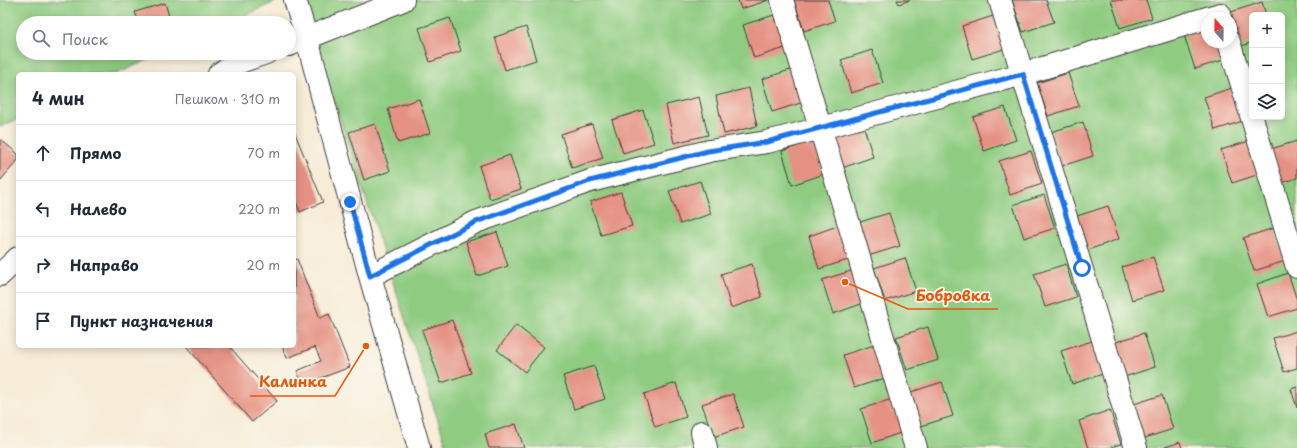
<!DOCTYPE html>
<html lang="ru">
<head>
<meta charset="utf-8">
<style>
	body { margin:0; font-family:"Playpen Sans",sans-serif; background:#f6f6f7; color:#1f2937 }
	.controls { position:absolute; right:12px; top:12px; display:grid; overflow:hidden; border-radius:6px; box-shadow:0 2px 10px #0003 }
	.controls button { width:36px; height:36px; display:grid; place-items:center; padding:0; border:0; border-bottom:1px solid #e0e1e3; background:#fff; color:#1f2937; font:20px sans-serif }
	.compass { position:absolute; left:1201px; top:12px; width:36px; height:36px; border-radius:50%; background:#fff; box-shadow:0 2px 10px #0003; rotate:340deg }
	.stop { position:absolute; width:12px; height:12px; margin:-9px; border:3px solid #1a73e8; border-radius:50%; background:#fff }
	.stop.end { background:#1a73e8; border-color:#fff; box-shadow:0 1px 4px #0008 }
	.list { margin:0; padding:0; list-style:none }
	h2 { display:flex; justify-content:space-between; align-items:center; height:52px; margin:0; padding:0 16px; font-size:17px }
	h2 small { font-size:13px; font-weight:400; color:#747a83 }
	.list li { display:grid; grid-template-columns:26px 1fr auto; gap:12px; align-items:center; box-sizing:border-box; height:56px; padding:0 16px; border-top:1px solid #e0e1e3 }
	.list b { display:block; font-size:15px; white-space:nowrap }
	.list em { font-size:13px; font-style:normal; color:#747a83 }
	.icon { flex:none; width:22px; height:22px; fill:none; stroke:currentColor; stroke-width:2; stroke-linecap:round; stroke-linejoin:round }
	.map { position:relative; flex:none; width:1297px; height:448px; overflow:hidden }
	.search { position:absolute; background:#fff; box-shadow:0 2px 10px #0003; left:16px; top:16px; width:280px; height:44px; display:flex; align-items:center; gap:10px; box-sizing:border-box; padding:0 14px; border-radius:22px; color:#747a83; font-size:15px }
	.panel { position:absolute; background:#fff; box-shadow:0 2px 10px #0003; left:16px; top:72px; width:280px; height:276px; border-radius:6px }
	.map>svg:first-child { display:block }
	.green { fill:#8fcc82; stroke:#56744f; fill-rule:evenodd }
	.building { fill:#e59183 }
	.lines { fill:none; stroke-linecap:round; stroke-linejoin:round }
	.minor-casing { stroke:#3d3b38; stroke-width:24 }
	.minor { stroke:#fff; stroke-width:22 }
	.route { stroke:#1a73e8; stroke-width:5 }
	.leader { fill:none; stroke:#e8590c; stroke-width:1.5 }
	.callout-dot { fill:#e8590c; stroke:#fbf7ec; stroke-width:1.5 }
	.callout-label { font-size:15px; text-anchor:middle; font-weight:bold; fill:#e8590c; stroke:#fbf7ec; stroke-width:3.5; stroke-linejoin:round; paint-order:stroke }
</style>
</head>
<body>
<div class="map">
<svg width="1297" height="448" viewBox="0 0 1297 448">
	<rect width="100%" height="100%" fill="#fbf7ec"/>
	<filter id="ink" filterUnits="userSpaceOnUse"><feTurbulence type="fractalNoise" baseFrequency=".025" numOctaves="2"/><feDisplacementMap in="SourceGraphic" scale="8" xChannelSelector="R" yChannelSelector="G"/><feConvolveMatrix kernelMatrix="1 2 1 2 8 2 1 2 1" color-interpolation-filters="sRGB"/></filter>
	<filter id="wash" filterUnits="userSpaceOnUse"><feTurbulence type="fractalNoise" baseFrequency=".012" numOctaves="4" result="noise"/><feDisplacementMap in="SourceGraphic" scale="16" xChannelSelector="R" yChannelSelector="G"/><feGaussianBlur stdDeviation="0.9" result="paint"/><feColorMatrix in="noise" values="0 0 0 0 0 0 0 0 0 0 0 0 0 0 0 0 0 1.4 0 .05"/><feComposite in="paint" operator="in"/></filter>
	<g filter="url(#wash)">
		<rect width="100%" height="100%" fill="#f7ecd8"/>
		<path class="green" d="M0,0H279L229,23H23V53H163L116,74H18V119L0,127Z
			M301,0H1297V448H447ZM1252,15H1282V117H1252ZM1207,18H1231V42H1207Z"/>
		<g id="blocks">
			<path class="building" d="M738,0H769L741,9Z
				M794,0H828L835,21L804,31Z
				M897,0H910L899,4Z
				M1012,0H1046L1054,22L1023,32Z
				M1111,0H1146L1152,18L1120,28Z
				M1262,2L1266,15H1252V42L1242,46L1231,12Z
				M165,3L171,23H139L135,12Z
				M774,15L785,48L754,58L743,25Z
				M993,16L1004,49L972,59L962,26Z
				M450,18L461,51L430,62L419,28Z
				M526,27L536,60L505,70L495,37Z
				M1207,28V42H1221L1226,59L1195,69L1184,35Z
				M872,50L883,83L851,93L841,60Z
				M793,69L804,102L772,112L762,79Z
				M1068,73L1079,106L1048,116L1037,83Z
				M1235,87L1246,120L1215,130L1204,97Z
				M749,88L757,126L724,134L716,96Z
				M699,97L708,135L674,143L666,105Z
				M419,99L430,133L398,143L388,109Z
				M1005,107L1016,140L984,151L973,117Z
				M643,110L654,143L623,153L612,120Z
				M1083,122L1093,156L1062,166L1051,132Z
				M375,124L390,171L364,180L349,132Z
				M592,124L603,158L572,168L561,134Z
				M863,124L873,157L842,168L831,134Z
				M294,131L323,202L300,212L294,197Z
				M0,139L18,154V160L0,181Z
				M1252,140L1263,173L1232,183L1221,150Z
				M813,141L824,174L792,185L782,151Z
				M1297,141V178L1281,183L1271,149Z
				M1031,151L1042,184L1010,195L999,161Z
				M510,155L521,189L490,199L479,166Z
				M700,181L711,214L680,224L669,191Z
				M621,192L632,226L601,235L590,202Z
				M1044,195L1055,228L1024,238L1013,205Z
				M1108,206L1119,239L1088,250L1077,216Z
				M889,213L900,246L868,256L857,223Z
				M840,225L851,259L819,269L809,236Z
				M1274,228L1285,261L1254,271L1243,238Z
				M497,232L508,266L477,276L466,242Z
				M1153,257L1164,290L1132,300L1122,267Z
				M905,258L916,291L885,301L874,268Z
				M297,259L320,318L329,314L350,367L303,385L297,371L321,361L315,347L287,358L282,346H294V260Z
				M752,264L762,297L731,308L721,274Z
				M1066,264L1076,297L1045,307L1034,274Z
				M854,270L864,303L833,314L822,280Z
				M1288,273L1297,300V308L1268,317L1257,284Z
				M452,320L471,373L441,383L422,330Z
				M516,325L544,347L525,372L497,350Z
				M928,327L938,360L907,370L896,337Z
				M1297,331V368L1284,372L1273,338Z
				M1144,333L1155,367L1124,377L1113,343Z
				M1092,341L1103,374L1072,384L1061,351Z
				M874,345L885,378L854,388L843,355Z
				M186,346H229L277,401L252,422Z
				M594,366L605,399L574,409L563,376Z
				M942,382L953,416L921,426L911,392Z
				M676,383L686,417L655,427L644,394Z
				M1297,387V408L1291,389Z
				M733,394L744,427L713,437L702,404Z
				M1162,395L1173,429L1142,439L1131,405Z
				M892,399L903,432L872,443L861,409Z
				M1110,410L1121,444L1108,448H1088L1079,421Z
				M516,424L524,448H489L485,434Z
				M1180,442L1182,448H1163Z"/>
		</g>
	</g>
	<g filter="url(#ink)">
		<use href="#blocks" fill-opacity="0" stroke="#3d3b38" stroke-width="1"/>
		<g class="lines">
			<defs>
				<path id="minor" d="M295,0L307,39L370,276L419,448
					M782,0L916,448
					M1000,0L1136,448
					M1229,42L1297,267
					M289,45L403,0
					M219,74L237,63L266,53
					M0,275L18,258
					M370,276L476,222L590,181L709,151L767,142L821,128L1023,74L1220,14
					M702,432L706,448"/>
			</defs>
			<use href="#minor" class="minor-casing"/>
			<use href="#minor" class="minor"/>
		</g>
	</g>
	<g class="lines" filter="url(#ink)">
		<path class="route" d="M350,202L370,276L476,222L590,181L708,151L767,142L1023,74L1082,268"/>
	</g>
	<path class="leader" d="M845 282L908 309H998M366 346L335 396H250"/>
	<g class="callout-dot">
		<circle cx="845" cy="282" r="4"/>
		<circle cx="366" cy="346" r="4"/>
	</g>
	<g class="callout-label">
		<text x="953" y="301">Бобровка</text>
		<text x="293" y="387">Калинка</text>
	</g>
</svg>
<div class="controls">
<button>+</button>
<button>−</button>
<button><svg class="icon" aria-label="layers" viewBox="0 0 24 24"><path d="M12 4l9 5-9 5-9-5zM3 14l9 5 9-5"/></svg></button>
</div>
<svg class="compass" viewBox="-18 -18 36 36"><path d="M0-13l5 13h-10z" fill="#e53935"/><path d="M0 13l5-13h-10z" fill="#747a83"/></svg>
<div class="stop" style="left:1082px;top:268px"></div>
<div class="stop end" style="left:350px;top:202px"></div>
<div class="search"><svg class="icon" aria-label="search" viewBox="0 0 24 24"><circle cx="10" cy="10" r="6"/><path d="M15 15l6 6"/></svg>Поиск</div>
<section class="panel">
<h2>4 мин<small>Пешком · 310 m</small></h2>
<ul class="list">
<li><svg class="icon" aria-label="ahead" viewBox="0 0 24 24"><path d="M12 20V5M6 11l6-6 6 6"/></svg><div><b>Прямо</b></div><em>70 m</em></li>
<li><svg class="icon" aria-label="left" viewBox="0 0 24 24"><path d="M17 20v-9H6M10 6l-5 5 5 5"/></svg><div><b>Налево</b></div><em>220 m</em></li>
<li><svg class="icon" aria-label="right" viewBox="0 0 24 24"><path d="M7 20v-9h11M14 6l5 5-5 5"/></svg><div><b>Направо</b></div><em>20 m</em></li>
<li><svg class="icon" aria-label="arrive" viewBox="0 0 24 24"><path d="M6 21V4h12l-3 4 3 4H6"/></svg><div><b>Пункт назначения</b></div></li>
</ul>
</section>
</div>
</body>
</html>
